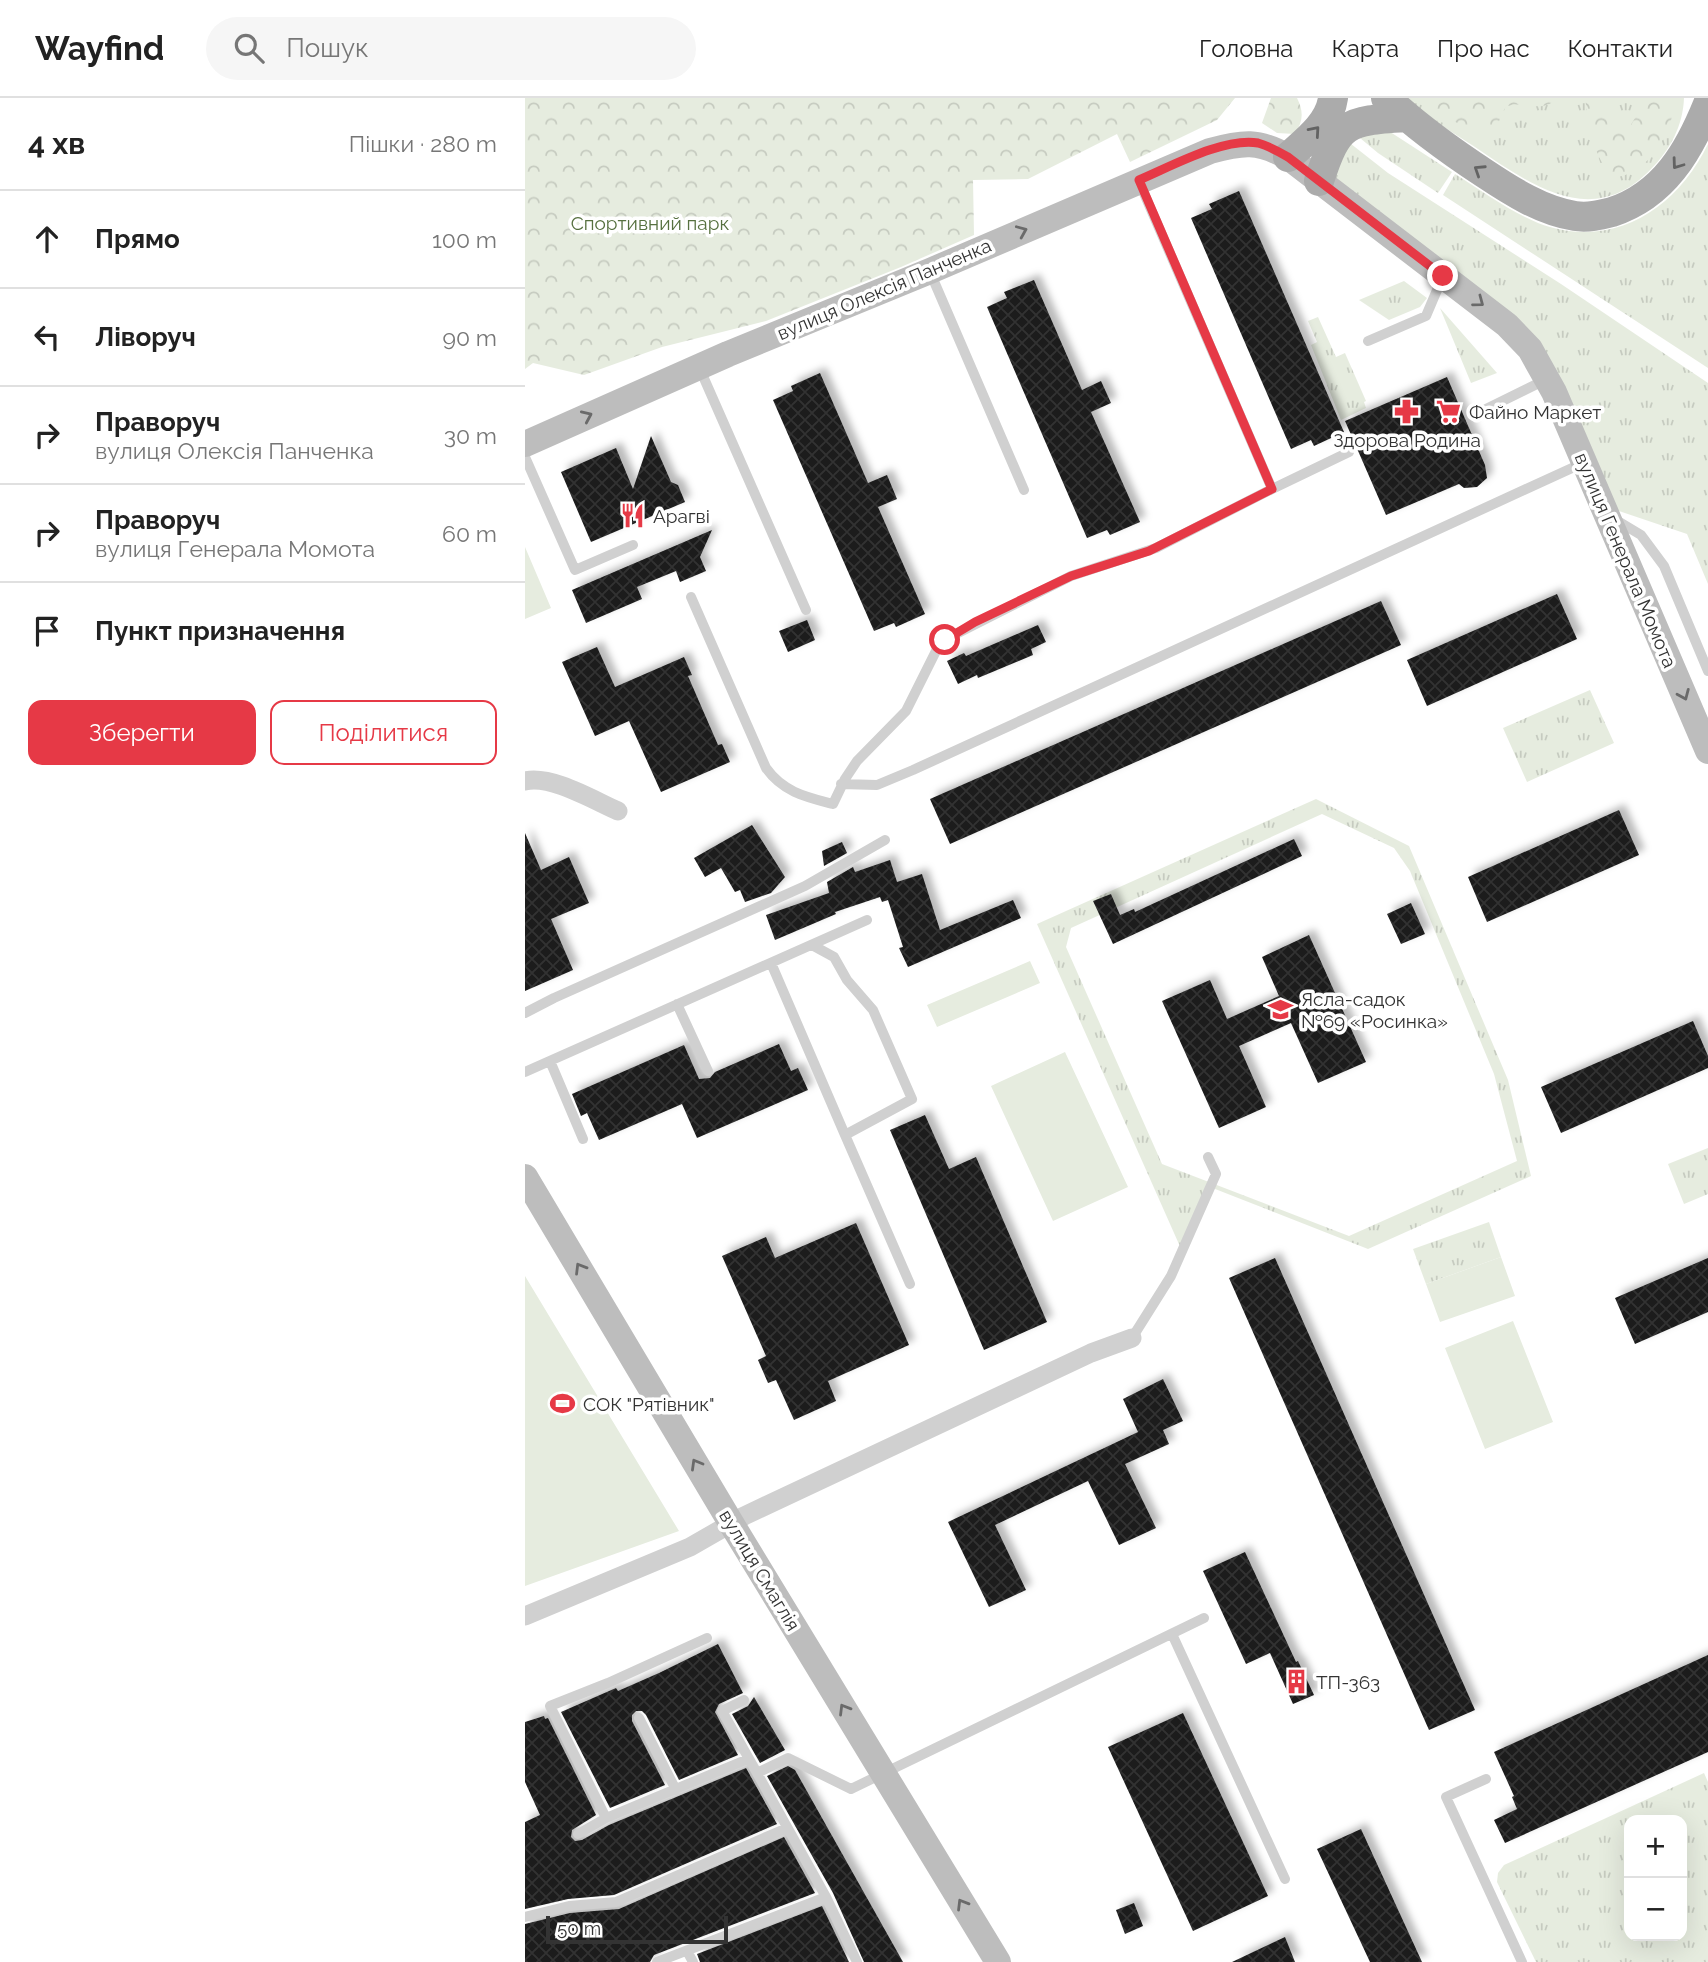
<!DOCTYPE html>
<html lang="uk">
<head>
<meta charset="utf-8">
<style>
	body { margin:0; font-family:Raleway,sans-serif; background:#f6f6f6; color:#222 }
	.controls { position:absolute; right:21px; bottom:21px; display:grid; overflow:hidden; border-radius:14px; box-shadow:0 7px 28px #0002 }
	.controls button { width:63px; height:63px; display:grid; place-items:center; padding:0; border:0; border-bottom:2px solid #e0e0e0; background:#fff; color:#222; font:35px sans-serif }
	.scale { position:absolute; left:21px; bottom:18px; width:182px; box-sizing:border-box; padding-left:7px; border:4px solid #333; border-top:0; font-size:19px; line-height:24px; white-space:nowrap; color:#333; -webkit-text-stroke:5px #fff; paint-order:stroke }
	.stop { position:absolute; width:21px; height:21px; margin:-16px; border:5px solid #e63946; border-radius:50%; background:#fff }
	.stop.end { background:#e63946; border-color:#fff; box-shadow:0 2px 7px #0008 }
	.list { margin:0; padding:0; list-style:none }
	h2 { display:flex; justify-content:space-between; align-items:center; height:91px; margin:0; padding:0 28px; font-size:30px }
	h2 small { font-size:23px; font-weight:400; color:#767676 }
	.list li { display:grid; grid-template-columns:46px 1fr auto; gap:21px; align-items:center; box-sizing:border-box; height:98px; padding:0 28px; border-top:2px solid #e0e0e0 }
	.list b { display:block; font-size:26px; white-space:nowrap }
	.list p { margin:0; font-size:23px; white-space:nowrap; color:#767676 }
	.list em { font-size:23px; font-style:normal; color:#767676 }
	.actions { display:flex; gap:14px; padding:21px 28px }
	.actions a { flex:1; padding:16px 0; border:2px solid #e63946; border-radius:14px; text-align:center; font-size:24px; color:#e63946 }
	.actions .main { background:#e63946; color:#fff }
	.icon { flex:none; width:38px; height:38px; fill:none; stroke:currentColor; stroke-width:2; stroke-linecap:round; stroke-linejoin:round }
	.map { position:relative; flex:none; width:1183px; height:1864px; overflow:hidden }
	header { display:flex; align-items:center; gap:42px; box-sizing:border-box; height:98px; padding:0 35px; background:#fff; border-bottom:2px solid #e0e0e0 }
	header strong { font-size:33px }
	nav { display:flex; gap:38px; margin-inline-start:auto; font-size:24px }
	.search { width:490px; height:63px; background:#f6f6f6; display:flex; align-items:center; gap:18px; box-sizing:border-box; padding:0 24px; border-radius:38px; color:#767676; font-size:26px }
	main { display:flex }
	aside { flex:1; background:#fff }
	.map>svg:first-child { display:block }
	.grass { fill:url(#grass-tufts); fill-rule:evenodd }
	.forest { fill:url(#forest-crowns) }
	.pitch { fill:#e6ecdf }
	.building { fill:url(#building-cross-hatch); filter:url(#shadow) }
	.lines { fill:none; stroke-linecap:round; stroke-linejoin:round }
	.lane { stroke:#d0d0d0; stroke-width:10 }
	.street { stroke:#d0d0d0; stroke-width:19 }
	.secondary { stroke:#bdbdbd; stroke-width:26 }
	.primary { stroke:#ababab; stroke-width:30 }
	.oneway { stroke:#636363 }
	.oneway2 { stroke:#6a6a6a }
	.route { stroke:#e63946; stroke-width:9 }
	.labels { text-anchor:middle; stroke-width:7; stroke-linejoin:round; paint-order:stroke }
	.park-label { font-size:19px; fill:#56703f; stroke:#fff }
	.street-label { font-size:19px; fill:#333; stroke:#fff }
	.poi-label { font-size:19px; fill:#333; stroke:#fff; text-anchor:start }
</style>
</head>
<body>
<header>
<strong>Wayfind</strong>
<div class="search"><svg class="icon" aria-label="search" viewBox="0 0 24 24"><circle cx="10" cy="10" r="6"/><path d="M15 15l6 6"/></svg>Пошук</div>
<nav><a>Головна</a><a>Карта</a><a>Про нас</a><a>Контакти</a></nav>
</header>
<main>
<aside>
<h2>4 хв<small>Пішки · 280 m</small></h2>
<ul class="list">
<li><svg class="icon" aria-label="ahead" viewBox="0 0 24 24"><path d="M12 20V5M6 11l6-6 6 6"/></svg><div><b>Прямо</b></div><em>100 m</em></li>
<li><svg class="icon" aria-label="left" viewBox="0 0 24 24"><path d="M17 20v-9H6M10 6l-5 5 5 5"/></svg><div><b>Ліворуч</b></div><em>90 m</em></li>
<li><svg class="icon" aria-label="right" viewBox="0 0 24 24"><path d="M7 20v-9h11M14 6l5 5-5 5"/></svg><div><b>Праворуч</b><p>вулиця Олексія Панченка</p></div><em>30 m</em></li>
<li><svg class="icon" aria-label="right" viewBox="0 0 24 24"><path d="M7 20v-9h11M14 6l5 5-5 5"/></svg><div><b>Праворуч</b><p>вулиця Генерала Момота</p></div><em>60 m</em></li>
<li><svg class="icon" aria-label="arrive" viewBox="0 0 24 24"><path d="M6 21V4h12l-3 4 3 4H6"/></svg><div><b>Пункт призначення</b></div></li>
</ul>
<div class="actions"><a class="main">Зберегти</a><a>Поділитися</a></div>
</aside>
<div class="map">
<svg width="1183" height="1864" viewBox="0 0 1183 1864">
	<defs>
		<pattern id="grass-tufts" width="24" height="20" patternUnits="userSpaceOnUse" patternTransform="scale(1.75)"><rect width="24" height="20" fill="#e6ecdf"/><path d="M3 7l-1-3M5 7V3M7 7l1-3M15 17l-1-3M17 17v-4M19 17l1-3" fill="none" stroke="#c6cbc0"/></pattern>
		<pattern id="forest-crowns" width="20" height="18" patternUnits="userSpaceOnUse" patternTransform="scale(1.75)"><rect width="20" height="18" fill="#e6ecdf"/><path d="M2 6a3 3 0 1 1 6 0M12 15a3 3 0 1 1 6 0" fill="none" stroke="#c6cbc0"/></pattern>
		<pattern id="building-cross-hatch" width="8" height="8" patternUnits="userSpaceOnUse" patternTransform="scale(1.75)"><rect width="8" height="8" fill="#1a1a1a"/><path d="M0 0l8 8M0 8l8-8" fill="none" stroke="#333"/></pattern>
		<filter id="shadow"><feDropShadow dx="6" dy="-6" stdDeviation="3.5" flood-color="#0004"/></filter>
	</defs>
	<rect width="100%" height="100%" fill="#fff"/>
	<path class="grass" d="M873,0H1159C1158,28 1145,52 1126,71C1067,133 1005,86 950,49C924,32 898,16 873,0Z
		M856,28L927,74L913,95L853,55L829,35Z
		M821,42L863,75L1036,186L1183,285V486L1162,436L1091,412L1036,285L811,85L805,63Z
		M1183,46V270L918,97L930,76C957,93 984,113 1013,125C1087,153 1151,112 1183,46Z
		M879,183L902,200L895,209L864,222L834,202Z
		M915,210L972,275L946,285Z
		M793,219L811,259L820,255L841,303L839,304L841,310L816,322L786,247L792,244L783,223Z
		M1065,592L1089,645L1002,684L978,630Z
		M791,701L884,748L983,982L1006,1078L843,1151L685,1089L657,1153L512,826ZM797,716L869,750L885,773L969,976L992,1063L824,1138L637,1066L541,849L546,830Z
		M1183,1050V1096L1159,1106L1143,1066Z
		M964,1124L976,1159L901,1186L888,1151Z
		M1179,1675L1183,1684V1864H1011L972,1784L973,1775L979,1767ZM1104,1722H1157V1838H1104Z"/>
	<path class="forest" d="M0,0H710L692,22L605,64L592,36L503,81L448,82L449,137L376,169L241,223L137,249L59,277L8,265L0,271Z
		M746,0H772C779,14 778,23 770,36L752,35L737,25Z
		M893,0H1031C1019,17 998,1 981,9C975,16 975,27 968,32C951,43 908,9 893,0Z
		M1060,0H1080L1089,31L1097,36L1104,30L1122,0H1150C1149,31 1126,73 1093,79C1070,73 1063,21 1060,0Z"/>
	<path class="pitch" d="M0,449L26,510L0,521Z
		M505,863L515,885L412,929L402,907Z
		M540,954L603,1089L528,1123L466,988Z
		M976,1159L990,1198L915,1224L901,1186Z
		M0,1178L154,1433L0,1488Z
		M988,1223L1028,1324L960,1351L920,1250Z"/>
	<path class="building" d="M714,93L819,334L789,348L786,342L766,351L666,120L687,111L684,106Z
		M509,182L557,292L576,283L586,305L566,314L615,424L585,437L582,432L562,440L462,209L482,200L479,194Z
		M295,275L343,385L362,377L372,401L353,409L400,516L371,529L369,525L349,533L248,302L268,293L266,288Z
		M922,279L960,367L962,380L952,389L939,390L934,386L861,417L820,323Z
		M126,338L146,384L153,387L160,404L66,444L36,374L91,350L108,391Z
		M187,432L175,459L181,473L155,484L151,473L112,489L117,501L61,525L47,492Z
		M1032,496L1052,541L902,608L882,562Z
		M856,503L876,547L425,746L405,701Z
		M282,522L290,542L263,554L254,533Z
		M513,527L521,544L506,551L508,557L453,580L452,577L433,586L422,563L439,555L441,558Z
		M72,549L90,589L159,559L167,577L163,578L193,647L197,646L205,664L136,694L104,623L70,638L37,564Z
		M1094,712L1114,757L962,824L943,779Z
		M227,727L260,779L246,795L220,804L215,792L210,794L196,770L180,779L169,760Z
		M0,735L16,772L44,759L64,805L26,821L48,872L0,893Z
		M769,741L777,758L588,846L568,803L586,796L595,817L609,811L610,814Z
		M317,744L322,755L299,768L297,753Z
		M365,762L372,784L397,776L415,832L488,802L496,820L383,869L374,850L378,849L363,802L357,804L355,799L310,814L311,816L250,842L241,817L304,795L302,784L328,769L330,774Z
		M886,805L900,836L876,846L862,816Z
		M784,837L841,964L793,985L766,925L714,948L741,1009L694,1030L637,903L685,882L702,921L754,898L737,859Z
		M1168,923L1183,958V970L1036,1035L1016,989Z
		M254,946L266,973L273,970L283,992L172,1040L157,1006L74,1042L62,1015L56,1018L47,996L159,947L174,981L185,980L190,974Z
		M400,1017L424,1071L451,1059L522,1224L459,1252L365,1032Z
		M331,1125L384,1247L303,1283L311,1303L269,1322L251,1282L243,1285L233,1262L241,1258L197,1158L241,1139L250,1160Z
		M750,1160L950,1612L904,1632L704,1180Z
		M1183,1160V1214L1110,1246L1090,1200Z
		M638,1281L658,1323L638,1332L644,1346L600,1366L631,1430L594,1447L563,1383L470,1427L501,1492L464,1509L423,1424L613,1334L598,1301Z
		M720,1454L771,1564L773,1563L789,1597L768,1606L745,1555L721,1566L678,1473Z
		M193,1546L218,1595L194,1606L190,1614L213,1657L154,1682L121,1617L117,1613H111L107,1617V1623L140,1687L85,1710L36,1614L91,1590L93,1593L134,1575Z
		M1183,1557V1654L980,1745L969,1722L992,1711L987,1699L989,1698L969,1654Z
		M229,1599L260,1652L235,1665L207,1616L223,1608Z
		M658,1615L743,1798L668,1833L583,1649Z
		M19,1618L20,1621L23,1620L71,1717L47,1732L46,1739L50,1743L57,1742L84,1727L221,1670L252,1726L89,1797L43,1801L0,1811V1724L15,1717L0,1684V1624Z
		M263,1668L270,1672L378,1864H339L308,1795L242,1678Z
		M836,1731L897,1864H845L792,1751Z
		M259,1739L290,1795L129,1857L125,1864H0V1826L45,1815L94,1811Z
		M609,1805L618,1828L600,1836L591,1812Z
		M297,1808L324,1864H175L172,1856Z
		M760,1839L770,1864H707Z"/>
	<g class="lines">
		<path class="lane" d="M405,174L499,392
			M843,243L901,218L918,178
			M174,269L281,512
			M953,315L1022,281
			M0,359L50,472L108,447
			M747,391L824,354
			M1091,422L1116,437L1139,468L1183,573
			M166,499L241,670C258,694 281,699 308,706L320,681L332,663L381,613L411,553L425,539L546,478L631,450L747,391L615,86
			M316,686L352,687L388,672L1058,365
			M287,847L309,859L322,882L348,912L387,1001L320,1037L385,1186
			M246,865L320,1037
			M152,906L183,973
			M0,915L29,900L280,788L360,742
			M25,963L58,1041
			M0,974L342,822
			M607,1240L646,1178L691,1076L683,1059
			M647,1536L760,1781
			M219,1602L197,1613L232,1675L263,1660L326,1691L679,1520
			M114,1620L151,1692
			M232,1675L301,1799L332,1864
			M961,1681L921,1699L997,1864
			M81,1720L25,1608L83,1585L182,1540
			M53,1736L81,1720L223,1661
			M0,1819L44,1808L91,1804L262,1730
			M162,1853L168,1864
			M132,1864L301,1799"/>
		<path class="street" d="M0,683C27,677 68,702 93,713
			M0,1518L165,1449L219,1418L566,1255L607,1240"/>
		<path class="secondary" d="M0,346L203,256L405,173L685,53C718,44 733,42 763,59L982,227L1005,251L1029,294L1183,653
			M0,1079L206,1425L473,1864"/>
		<path class="primary" d="M861,0C891,28 924,52 959,75C986,93 1017,113 1050,118C1063,120 1075,117 1087,114C1139,97 1164,53 1183,6
			M763,59C781,43 805,25 808,0
			M794,83C813,23 822,23 882,19"/>
	</g>
	<defs><path id="oneway-chevron" d="M-2-3.5L2.5 0L-2 3.5" fill="none" stroke-width="1.6" stroke-linecap="round" stroke-linejoin="round" transform="scale(1.75)"/></defs>
	<g class="oneway">
		<use href="#oneway-chevron" transform="translate(790 33) rotate(-49)"/>
		<use href="#oneway-chevron" transform="translate(1152 66) rotate(126)"/>
		<use href="#oneway-chevron" transform="translate(954 72) rotate(-147)"/>
	</g>
	<g class="oneway2">
		<use href="#oneway-chevron" transform="translate(497 133) rotate(-23)"/>
		<use href="#oneway-chevron" transform="translate(954 204) rotate(37)"/>
		<use href="#oneway-chevron" transform="translate(62 318) rotate(-24)"/>
		<use href="#oneway-chevron" transform="translate(1159 597) rotate(67)"/>
		<use href="#oneway-chevron" transform="translate(55 1170) rotate(-121)"/>
		<use href="#oneway-chevron" transform="translate(171 1366) rotate(-120)"/>
		<use href="#oneway-chevron" transform="translate(319 1611) rotate(-121)"/>
		<use href="#oneway-chevron" transform="translate(437 1806) rotate(-121)"/>
	</g>
	<g class="lines">
		<path class="route" d="M420,542L450,524L546,478L624,453L747,391L614,82C645,69 699,39 733,45C744,48 754,54 763,59L918,178"/>
	</g>
	<defs>
		<symbol id="pharmacy-bare" viewBox="-9 -9 18 18"><path d="M-2-6h4v4h4v4h-4v4h-4v-4h-4v-4h4Z" fill="#e63946" stroke="#fff" stroke-width="2.5" paint-order="stroke"/></symbol>
		<symbol id="supermarket-bare" viewBox="-9 -9 18 18"><path d="M-6-5.5h2.5l.6 2H6L4.5 2H-2.5L-4.4-4H-6ZM-1.5 3.2a1.3 1.3 0 1 0 .1 0ZM3 3.2a1.3 1.3 0 1 0 .1 0Z" fill="#e63946" stroke="#fff" stroke-width="2.5" paint-order="stroke"/></symbol>
		<symbol id="restaurant-bare" viewBox="-9 -9 18 18"><path d="M-5-6h1v4h1v-4h1v4h1v-4h1v5L-1.5 .5V6h-2V.5L-5-1ZM5-6V6H3V1.5H1.5Q1.5-4 5-6Z" fill="#e63946" stroke="#fff" stroke-width="2.5" paint-order="stroke"/></symbol>
		<symbol id="school-bare" viewBox="-9 -9 18 18"><path d="M0-5L7-2L0 1L-7-2ZM-4 1L0 2.5L4 1V4Q0 6-4 4Z" fill="#e63946" stroke="#fff" stroke-width="2.5" paint-order="stroke"/></symbol>
		<symbol id="stadium-bare" viewBox="-9 -9 18 18"><path d="M0-5a6.5 5 0 1 0 0 10a6.5 5 0 1 0 0-10ZM-3.5-1.8h7v3.6h-7Z" fill="#e63946" stroke="#fff" stroke-width="2.5" paint-order="stroke"/></symbol>
		<symbol id="building-bare" viewBox="-9 -9 18 18"><path d="M-4-6H4V6H1V3H-1V6H-4ZM-2.5-4.3h1.7v1.8h-1.7ZM.8-4.3h1.7v1.8H.8ZM-2.5-1h1.7V.8h-1.7ZM.8-1h1.7V.8H.8Z" fill="#e63946" stroke="#fff" stroke-width="2.5" paint-order="stroke"/></symbol>
	</defs>
	<g fill-rule="evenodd">
		<use href="#pharmacy-bare" x="864" y="296" width="35" height="35"/>
		<use href="#supermarket-bare" x="906" y="296" width="35" height="35"/>
		<use href="#restaurant-bare" x="90" y="400" width="35" height="35"/>
		<use href="#school-bare" x="738" y="894" width="35" height="35"/>
		<use href="#stadium-bare" x="20" y="1288" width="35" height="35"/>
		<use href="#building-bare" x="754" y="1566" width="35" height="35"/>
	</g>
	<g class="labels">
		<g class="park-label">
			<text x="125" y="132">Спортивний парк</text>
		</g>
		<g class="street-label">
			<text transform="translate(359 191) rotate(-23)" y="7">вулиця Олексія Панченка</text>
			<text transform="translate(1101 462) rotate(67)" y="7">вулиця Генерала Момота</text>
			<text transform="translate(235 1472) rotate(59)" y="7">вулиця Смаглія</text>
		</g>
		<g class="poi-label">
			<text x="944" y="321">Файно Маркет</text>
			<text x="882" y="349" text-anchor="middle">Здорова Родина</text>
			<text x="128" y="425">Арагві</text>
			<text x="776" y="908">Ясла-садок<tspan x="776" dy="22">№69 «Росинка»</tspan></text>
			<text x="58" y="1313">СОК "Рятівник"</text>
			<text x="791" y="1591">ТП-363</text>
		</g>
	</g>
</svg>
<div class="controls">
<button>+</button>
<button>−</button>
</div>
<div class="scale">50 m</div>
<div class="stop" style="left:420px;top:542px"></div>
<div class="stop end" style="left:918px;top:178px"></div>
</div>
</main>
</body>
</html>
